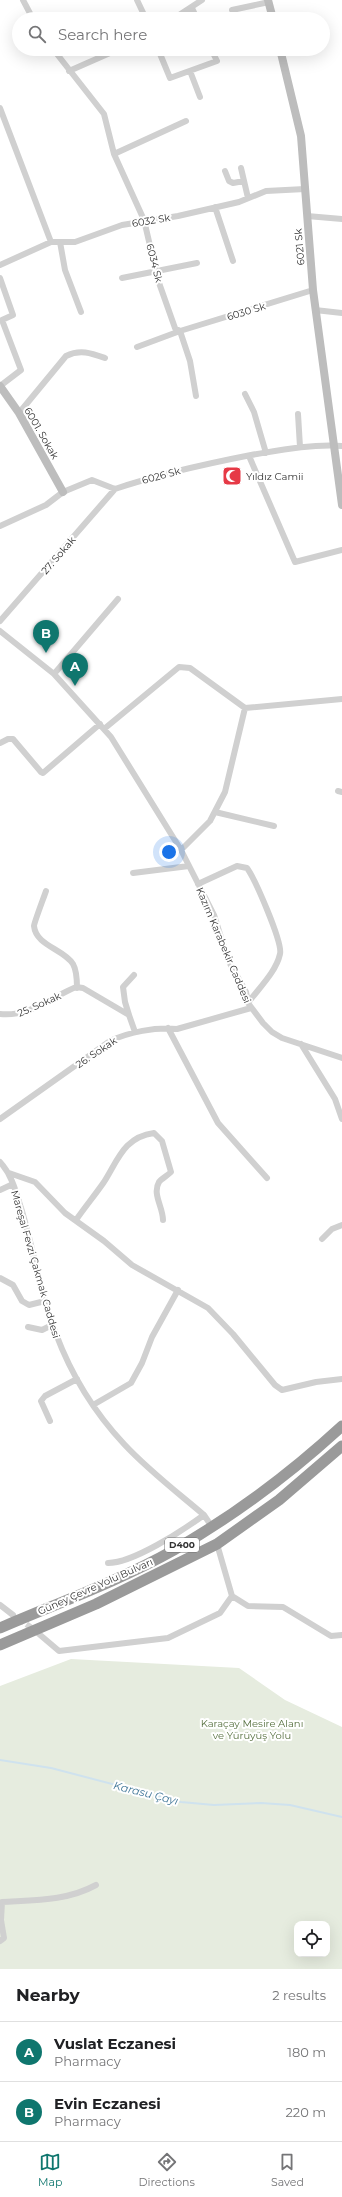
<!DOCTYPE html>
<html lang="en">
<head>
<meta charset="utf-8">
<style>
	body { margin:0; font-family:Montserrat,sans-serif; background:#f6f6f6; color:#202124 }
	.controls { position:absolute; right:12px; bottom:12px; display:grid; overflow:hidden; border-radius:8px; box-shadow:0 4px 16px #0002 }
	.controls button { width:36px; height:36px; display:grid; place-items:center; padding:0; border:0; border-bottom:1px solid #e0e0e0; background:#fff; color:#202124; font:20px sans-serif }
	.you { position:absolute; left:169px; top:852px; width:14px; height:14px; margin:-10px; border:3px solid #fff; border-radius:50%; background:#1a73e8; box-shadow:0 0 0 6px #1a73e833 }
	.badge { display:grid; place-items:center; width:26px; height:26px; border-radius:50%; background:#0f766e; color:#fff; font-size:13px; font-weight:700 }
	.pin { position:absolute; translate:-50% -33px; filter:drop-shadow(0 1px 2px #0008) }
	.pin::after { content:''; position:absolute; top:21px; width:14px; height:12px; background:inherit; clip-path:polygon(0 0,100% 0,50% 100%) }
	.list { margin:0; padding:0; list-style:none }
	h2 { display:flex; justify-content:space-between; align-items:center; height:52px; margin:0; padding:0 16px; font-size:17px }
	h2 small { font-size:13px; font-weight:400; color:#757577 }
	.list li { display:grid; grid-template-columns:26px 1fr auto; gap:12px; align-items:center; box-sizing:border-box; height:60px; padding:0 16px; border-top:1px solid #e0e0e0 }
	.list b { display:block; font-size:15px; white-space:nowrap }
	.list p { margin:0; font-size:13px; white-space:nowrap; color:#757577 }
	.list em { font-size:13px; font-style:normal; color:#757577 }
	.icon { flex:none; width:22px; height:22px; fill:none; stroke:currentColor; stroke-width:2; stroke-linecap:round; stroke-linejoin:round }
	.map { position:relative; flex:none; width:342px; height:1969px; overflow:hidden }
	.search { position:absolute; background:#fff; box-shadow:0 4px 16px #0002; left:12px; right:12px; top:12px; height:44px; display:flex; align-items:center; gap:10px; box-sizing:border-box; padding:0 14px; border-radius:22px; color:#757577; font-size:15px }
	.sheet { height:172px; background:#fff }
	nav { display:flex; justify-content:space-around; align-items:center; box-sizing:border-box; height:56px; border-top:1px solid #e0e0e0; background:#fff; font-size:11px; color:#757577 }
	nav a { display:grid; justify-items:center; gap:2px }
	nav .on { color:#0f766e }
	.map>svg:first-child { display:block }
	.green { fill:#e6ecdf; fill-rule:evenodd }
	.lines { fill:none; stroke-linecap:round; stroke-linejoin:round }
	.stream { stroke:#cfe2ee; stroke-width:2 }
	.street-tunnel { stroke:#d6d6d6; stroke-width:6; stroke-dasharray:6 3; stroke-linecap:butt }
	.street { stroke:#d0d0d0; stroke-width:6 }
	.secondary { stroke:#bdbdbd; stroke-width:8 }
	.highway { stroke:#9a9a9a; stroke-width:11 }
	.labels { text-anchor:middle; stroke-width:4; stroke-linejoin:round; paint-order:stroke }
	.shield { fill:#fff; stroke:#707070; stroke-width:1 }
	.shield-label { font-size:9px; font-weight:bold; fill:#333 }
	.street-label { font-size:10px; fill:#333; stroke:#fff }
	.poi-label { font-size:10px; fill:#333; stroke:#fff; text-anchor:start }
	.park-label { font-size:10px; fill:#56703f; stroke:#fff }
	.water-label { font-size:11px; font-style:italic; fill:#3f7597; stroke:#fff }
</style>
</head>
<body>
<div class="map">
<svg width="342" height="1969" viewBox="0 0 342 1969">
	<rect width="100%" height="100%" fill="#fff"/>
	<path class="green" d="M71,1659L239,1668L285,1700L342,1727V1969H0V1686ZM297,1924H327V1954H297Z"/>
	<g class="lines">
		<path class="stream" d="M0,1760L51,1768L181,1802L214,1805L261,1803L290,1805L342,1817"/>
		<path class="street-tunnel" d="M19,1619L36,1631"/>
		<path class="street" d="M23,0L33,19
			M137,0L146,19
			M192,8L197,19
			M232,10L269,2
			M173,19L202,0
			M53,49L104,114L114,154L144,220L158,280L175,328L180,331L313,290
			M158,49L170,78L217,61L211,49
			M69,71L119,49
			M190,71L200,97
			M0,108L51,242
			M114,154L186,121
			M241,168L248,198
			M225,171L229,181L233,183L244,181
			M215,207L233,261
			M307,216L342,219
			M60,242L65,270L81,312
			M0,265L51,242H75L122,225L178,216L239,202L266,191L305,189
			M0,278L13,315L2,320L21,370L0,386
			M122,278L197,263
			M315,310L342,313
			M137,347L180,331L190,361L196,396
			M245,394L254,412L266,453
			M19,413L66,356C80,349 91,353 105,358
			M298,414L300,447
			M249,456L295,562L342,550
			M0,526L46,505L63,492L92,480L115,489C159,474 205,464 251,455C281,450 311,444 342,446
			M0,621L115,489
			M0,631L54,674L111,737L181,850L214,915L228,960L246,992L248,1003L263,1023L272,1032L282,1038L342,1058
			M54,674L118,599
			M104,729L179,667L190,668L245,708L342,699
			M0,743L8,739H13L41,772L43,773L100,724
			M338,791L342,792
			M215,812L274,826
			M181,850L210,821L225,792L245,708
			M133,873L189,866
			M198,884L237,866L247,868C255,879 283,943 280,954C276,972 259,988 248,1003
			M46,891C44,897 34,923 34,926C36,946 64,949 73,964C77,971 77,980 77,988
			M0,1014C29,1017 50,998 76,987L83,988L129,1015L135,1032
			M129,1015L125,1002L123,987L134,975
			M168,1028L218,1123L267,1178
			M301,1044L335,1099L342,1119
			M0,1119L110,1041C129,1032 155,1027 177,1029L251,1008
			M0,1162C12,1175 16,1192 21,1208C34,1250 40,1294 56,1334C71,1374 95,1413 124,1444C148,1470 177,1492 204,1515L212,1527
			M9,1173L35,1182L65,1213L104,1241L132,1265L208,1308L233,1334L275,1385L282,1390L316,1382L342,1379
			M0,1190L13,1184
			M76,1220C85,1207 95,1195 104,1182C118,1160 124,1137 154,1133L162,1141L171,1172C167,1176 161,1179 159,1182C152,1194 163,1207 163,1220
			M322,1239L332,1229L342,1225
			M0,1278L13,1285L22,1301L29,1305L45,1301
			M28,1327L42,1330L52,1325
			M93,1405L131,1383L142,1363L152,1337L178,1290
			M50,1421L41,1401L45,1396L77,1379
			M108,1563C133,1563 182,1531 204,1515
			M232,1596L248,1606L283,1607L331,1636L342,1635
			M0,1605L13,1615
			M39,1634L59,1651L168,1638L220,1613L232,1596L217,1544
			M0,1941L4,1938L1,1920L2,1902C34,1900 67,1901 96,1885"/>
		<path class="secondary" d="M268,0L273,19
			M280,49L301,136L313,290L342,505
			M0,386L19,413L63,492"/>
		<path class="highway" d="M0,1628C58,1603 119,1581 174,1550C235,1515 291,1473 342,1426
			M0,1645L96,1604L217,1544L279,1500L342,1446"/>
	</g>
	<defs>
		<symbol id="mosque-square" viewBox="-11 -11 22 22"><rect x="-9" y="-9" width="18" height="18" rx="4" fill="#e63946" stroke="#fff"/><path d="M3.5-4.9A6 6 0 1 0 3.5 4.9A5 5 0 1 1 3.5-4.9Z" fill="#fff"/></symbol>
	</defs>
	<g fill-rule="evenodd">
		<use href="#mosque-square" x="221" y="465" width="22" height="22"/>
	</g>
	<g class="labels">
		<rect class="shield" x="165" y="1538" width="34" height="14" rx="3"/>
		<g class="shield-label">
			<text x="182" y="1548">D400</text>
		</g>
		<g class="street-label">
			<text transform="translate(151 220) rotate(-9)" y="4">6032 Sk</text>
			<text transform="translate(299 247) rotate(-95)" y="4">6021 Sk</text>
			<text transform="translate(155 263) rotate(76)" y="4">6034 Sk</text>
			<text transform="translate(246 311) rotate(-17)" y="4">6030 Sk</text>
			<text transform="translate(42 433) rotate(60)" y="4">6001. Sokak</text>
			<text transform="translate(161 475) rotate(-15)" y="4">6026 Sk</text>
			<text transform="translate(58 555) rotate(-49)" y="4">27. Sokak</text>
			<text transform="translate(224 945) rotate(67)" y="4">Kazım Karabekir Caddesi</text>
			<text transform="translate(39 1004) rotate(-24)" y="4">25. Sokak</text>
			<text transform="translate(96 1052) rotate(-34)" y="4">26. Sokak</text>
			<text transform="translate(36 1264) rotate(74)" y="4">Mareşal Fevzi Çakmak Caddesi</text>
			<text transform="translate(95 1586) rotate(-24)" y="4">Güney Çevre Yolu Bulvarı</text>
		</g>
		<g class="poi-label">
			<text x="246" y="480">Yıldız Camii</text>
		</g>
		<g class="park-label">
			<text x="252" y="1727">Karaçay Mesire Alanı<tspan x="252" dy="12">ve Yürüyüş Yolu</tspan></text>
		</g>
		<g class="water-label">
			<text transform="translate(146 1793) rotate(14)" y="4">Karasu Çayı</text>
		</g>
	</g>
</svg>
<div class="controls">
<button><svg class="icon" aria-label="locate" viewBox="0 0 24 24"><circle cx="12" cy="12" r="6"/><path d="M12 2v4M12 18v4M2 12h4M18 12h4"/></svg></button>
</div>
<div class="you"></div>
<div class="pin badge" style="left:75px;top:686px">A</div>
<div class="pin badge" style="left:46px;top:653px">B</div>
<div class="search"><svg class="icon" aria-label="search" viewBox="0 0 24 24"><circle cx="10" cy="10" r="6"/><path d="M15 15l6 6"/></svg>Search here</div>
</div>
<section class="sheet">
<h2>Nearby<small>2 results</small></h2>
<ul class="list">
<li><span class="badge">A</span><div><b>Vuslat Eczanesi</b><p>Pharmacy</p></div><em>180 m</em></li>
<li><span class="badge">B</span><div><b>Evin Eczanesi</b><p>Pharmacy</p></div><em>220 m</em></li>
</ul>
</section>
<nav>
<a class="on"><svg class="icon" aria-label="map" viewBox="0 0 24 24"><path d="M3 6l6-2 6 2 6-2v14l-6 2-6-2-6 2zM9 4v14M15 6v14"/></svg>Map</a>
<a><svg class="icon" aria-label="directions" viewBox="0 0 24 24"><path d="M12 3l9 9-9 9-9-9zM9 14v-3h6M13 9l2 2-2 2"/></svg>Directions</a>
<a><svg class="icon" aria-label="saved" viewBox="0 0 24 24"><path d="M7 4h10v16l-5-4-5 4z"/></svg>Saved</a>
</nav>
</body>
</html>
